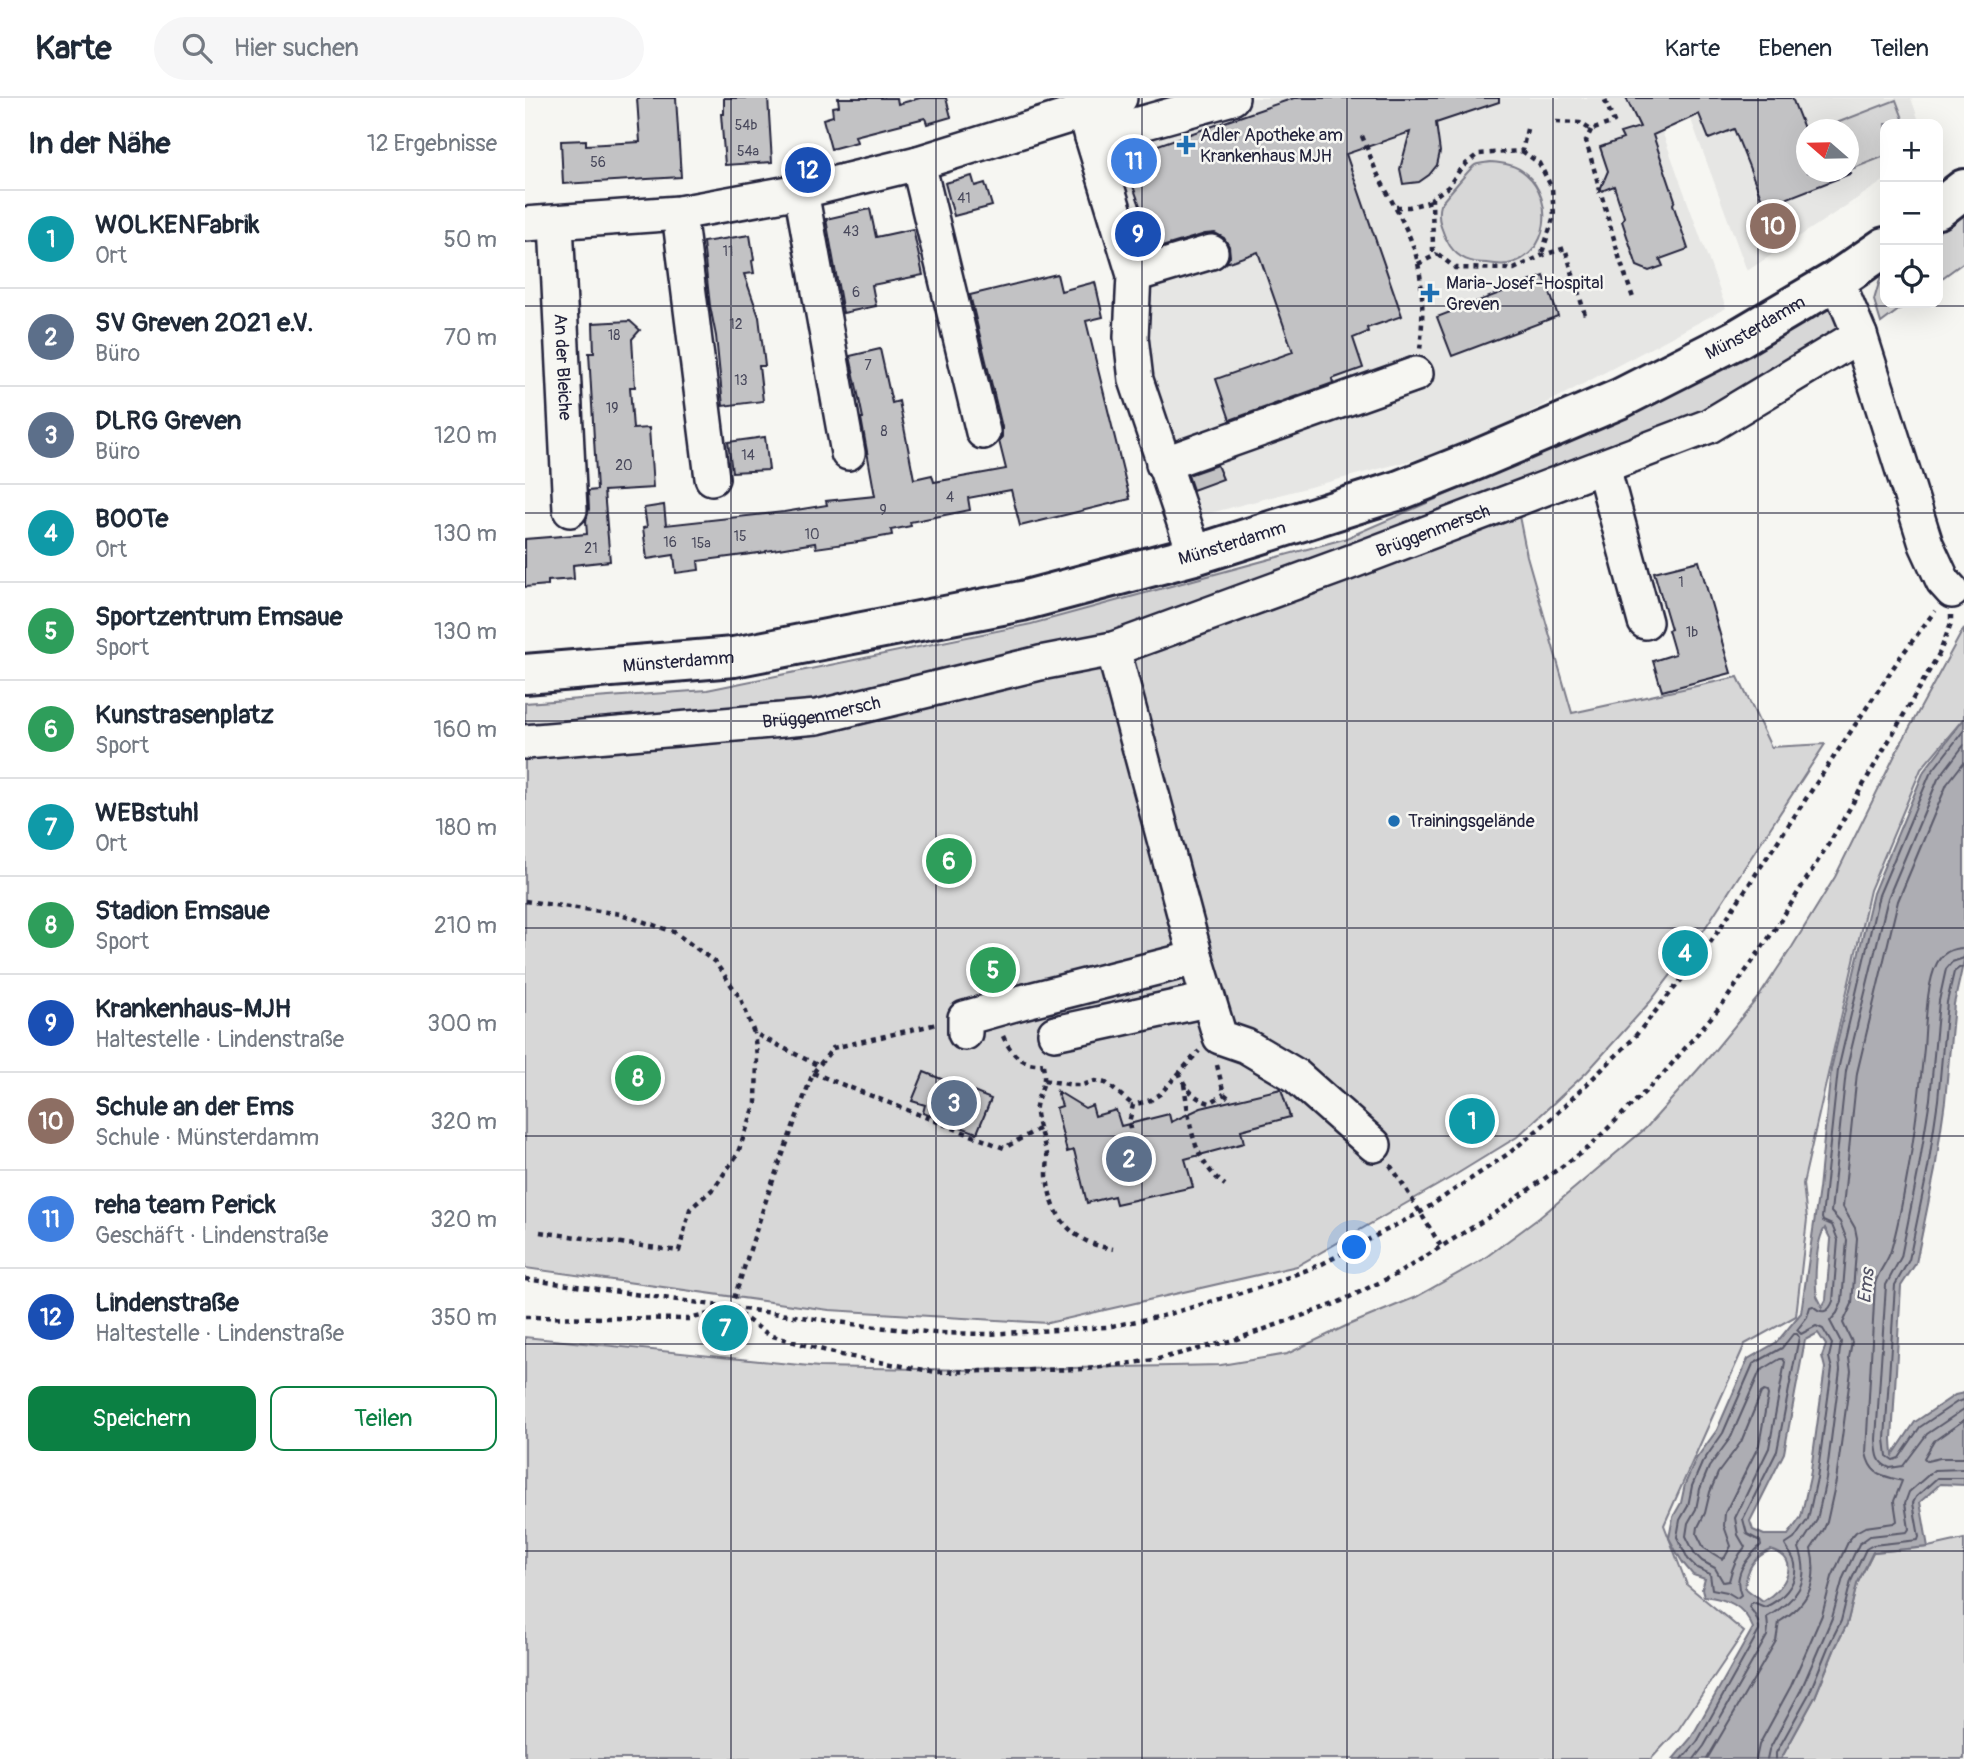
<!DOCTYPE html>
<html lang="de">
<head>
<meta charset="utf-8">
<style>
	body { margin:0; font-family:Pangolin,sans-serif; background:#f6f6f7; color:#1f2937 }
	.controls { position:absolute; right:21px; top:21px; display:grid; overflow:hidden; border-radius:14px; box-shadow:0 7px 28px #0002 }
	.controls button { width:63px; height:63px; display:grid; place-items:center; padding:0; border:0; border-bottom:2px solid #e0e1e3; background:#fff; color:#1f2937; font:35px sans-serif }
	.compass { position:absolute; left:1271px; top:21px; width:63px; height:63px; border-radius:50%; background:#fff; box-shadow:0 7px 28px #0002; rotate:290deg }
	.you { position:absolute; left:830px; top:1150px; width:24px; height:24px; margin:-18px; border:5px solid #fff; border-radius:50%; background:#1a73e8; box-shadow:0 0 0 10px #1a73e833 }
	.badge { display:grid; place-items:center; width:46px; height:46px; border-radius:50%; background:#0b8043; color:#fff; font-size:23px; font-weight:700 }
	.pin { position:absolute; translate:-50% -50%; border:4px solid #fff; box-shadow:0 2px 7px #0006 }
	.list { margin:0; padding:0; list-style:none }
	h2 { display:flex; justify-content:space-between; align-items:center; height:91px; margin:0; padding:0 28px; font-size:30px }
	h2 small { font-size:23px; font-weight:400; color:#747a83 }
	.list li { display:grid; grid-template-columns:46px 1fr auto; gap:21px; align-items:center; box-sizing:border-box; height:98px; padding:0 28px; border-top:2px solid #e0e1e3 }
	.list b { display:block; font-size:26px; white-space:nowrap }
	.list p { margin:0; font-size:23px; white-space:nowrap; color:#747a83 }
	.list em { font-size:23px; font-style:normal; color:#747a83 }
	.actions { display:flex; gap:14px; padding:21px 28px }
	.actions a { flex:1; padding:16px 0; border:2px solid #0b8043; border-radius:14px; text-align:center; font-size:24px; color:#0b8043 }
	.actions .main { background:#0b8043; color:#fff }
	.icon { flex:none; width:38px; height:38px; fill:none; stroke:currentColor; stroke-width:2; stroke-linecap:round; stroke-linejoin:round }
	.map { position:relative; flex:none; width:1439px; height:1661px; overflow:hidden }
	header { display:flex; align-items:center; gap:42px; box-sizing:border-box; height:98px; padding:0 35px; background:#fff; border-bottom:2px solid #e0e1e3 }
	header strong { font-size:33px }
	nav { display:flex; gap:38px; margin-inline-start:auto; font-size:24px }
	.search { width:490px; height:63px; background:#f6f6f7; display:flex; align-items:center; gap:18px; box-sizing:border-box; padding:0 24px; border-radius:38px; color:#747a83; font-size:26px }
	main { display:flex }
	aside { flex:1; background:#fff }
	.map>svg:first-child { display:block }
	.built { fill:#e6e6e4; fill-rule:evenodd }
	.green { fill:#d7d7d7; stroke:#7c7c89; stroke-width:2 }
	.water { fill:#adadb3; stroke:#757583; stroke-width:2; fill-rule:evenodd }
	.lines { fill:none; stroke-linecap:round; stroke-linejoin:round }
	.shore { stroke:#5a5a6b; stroke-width:2 }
	.building { fill:#c2c2c4; stroke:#22223b; stroke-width:2 }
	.minor-casing { stroke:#22223b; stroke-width:38 }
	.major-casing { stroke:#22223b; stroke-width:44 }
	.path { stroke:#22223b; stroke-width:4.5; stroke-dasharray:5 5; stroke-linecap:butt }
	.minor { stroke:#f6f6f2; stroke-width:33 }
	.major { stroke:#f6f6f2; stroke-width:38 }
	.grid { fill:none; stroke:#22223b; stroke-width:2; stroke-opacity:0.55 }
	.poi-dot { fill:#1f6fb2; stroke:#f6f6f2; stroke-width:2.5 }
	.labels { text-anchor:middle; stroke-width:5; stroke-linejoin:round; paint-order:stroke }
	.number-label { font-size:14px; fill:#4a4a5d }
	.poi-label { font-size:18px; fill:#22223b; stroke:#f6f6f2; text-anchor:start }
	.street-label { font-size:18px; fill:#22223b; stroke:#f6f6f2 }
	.water-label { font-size:19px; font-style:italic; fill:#535365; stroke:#f6f6f2 }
</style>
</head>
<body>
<header>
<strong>Karte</strong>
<div class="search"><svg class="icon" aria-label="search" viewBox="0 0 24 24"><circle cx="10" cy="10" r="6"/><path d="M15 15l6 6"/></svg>Hier suchen</div>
<nav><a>Karte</a><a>Ebenen</a><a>Teilen</a></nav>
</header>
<main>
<aside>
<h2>In der Nähe<small>12 Ergebnisse</small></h2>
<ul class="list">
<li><span class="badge" style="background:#0f9aa8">1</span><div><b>WOLKENFabrik</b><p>Ort</p></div><em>50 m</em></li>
<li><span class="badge" style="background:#5c6f8a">2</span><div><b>SV Greven 2021 e.V.</b><p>Büro</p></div><em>70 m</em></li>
<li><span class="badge" style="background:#5c6f8a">3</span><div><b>DLRG Greven</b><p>Büro</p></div><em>120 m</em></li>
<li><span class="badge" style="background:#0f9aa8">4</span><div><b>BOOTe</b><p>Ort</p></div><em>130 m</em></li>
<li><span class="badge" style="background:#2e9e5b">5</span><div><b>Sportzentrum Emsaue</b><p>Sport</p></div><em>130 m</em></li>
<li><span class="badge" style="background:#2e9e5b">6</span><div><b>Kunstrasenplatz</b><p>Sport</p></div><em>160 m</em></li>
<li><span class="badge" style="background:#0f9aa8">7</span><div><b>WEBstuhl</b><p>Ort</p></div><em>180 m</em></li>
<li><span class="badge" style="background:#2e9e5b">8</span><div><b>Stadion Emsaue</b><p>Sport</p></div><em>210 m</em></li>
<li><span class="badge" style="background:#1a4fb4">9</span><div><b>Krankenhaus-MJH</b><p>Haltestelle · Lindenstraße</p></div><em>300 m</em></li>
<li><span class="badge" style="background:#8d6e63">10</span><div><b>Schule an der Ems</b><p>Schule · Münsterdamm</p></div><em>320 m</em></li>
<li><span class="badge" style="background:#3f7fe0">11</span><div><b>reha team Perick</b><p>Geschäft · Lindenstraße</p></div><em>320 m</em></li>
<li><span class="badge" style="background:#1a4fb4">12</span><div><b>Lindenstraße</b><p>Haltestelle · Lindenstraße</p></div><em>350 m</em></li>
</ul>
<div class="actions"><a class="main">Speichern</a><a>Teilen</a></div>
</aside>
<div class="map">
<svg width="1439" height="1661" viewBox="0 0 1439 1661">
	<rect width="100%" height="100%" fill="#f6f6f2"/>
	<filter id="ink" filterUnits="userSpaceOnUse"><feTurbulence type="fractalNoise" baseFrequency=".0143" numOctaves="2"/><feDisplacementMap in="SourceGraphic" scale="14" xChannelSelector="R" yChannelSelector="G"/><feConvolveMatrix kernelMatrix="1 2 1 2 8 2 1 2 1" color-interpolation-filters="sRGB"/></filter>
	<g filter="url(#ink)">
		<path class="built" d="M707,0H1125L1201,210L941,348L670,419L624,285L570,41Z
			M1158,0H1386L1395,26H1360V82L1222,173ZM1282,32H1324V74H1282Z"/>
		<path class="green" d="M1371,2L1380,26H1360V58L1324,72V32L1296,31Z
			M966,64C979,65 991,67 1001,76C1030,101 1025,158 983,166C977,167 968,166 962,165C946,165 934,161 925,148C918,137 911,120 915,107C917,104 947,68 950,67C955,65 961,65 966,64Z
			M1439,114V164L1413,183V134Z
			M1360,174V205H1383L1356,225L1349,202L1356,178Z
			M1310,205L1320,231L1184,318L989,393L1002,458L1047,615L1213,579L1246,649L1300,646L1171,844L1125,904L1062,974L992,1039L927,1079L772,1168L523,1225L304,1212L0,1170V605L182,592L506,526L819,441L1130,306Z
			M1439,530V620L1396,671L1345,792L1278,1086L1282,1121L1271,1218L1220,1246L1139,1427L1162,1487L1219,1534L1153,1632L1126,1661H0V1239L294,1269L447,1272L696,1267L762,1256L821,1228L891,1199L957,1162L1014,1120L1121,1030L1185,958L1235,897L1267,849L1310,779L1373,651Z
			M1439,1441V1661H1256L1290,1599L1310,1550L1322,1526L1332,1486L1348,1454L1403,1449Z"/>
		<path class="water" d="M1439,621V862L1429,906L1420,1003L1410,1072L1391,1165L1376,1188L1367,1341L1368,1357L1390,1324L1430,1297L1439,1295V1387L1415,1386L1395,1404L1403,1449L1348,1454L1332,1486L1322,1526L1310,1550L1290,1599L1256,1661H1148L1166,1640L1228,1530C1219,1507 1202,1501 1179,1498L1177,1491L1180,1481L1168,1477L1158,1465L1152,1455L1144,1440L1148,1419L1156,1405L1160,1386L1171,1361L1192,1332L1223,1261L1252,1244L1276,1215L1294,1091L1306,971L1348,795L1399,673ZM1300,1130L1306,1142L1301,1202L1297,1209C1297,1207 1293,1200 1292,1198C1289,1182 1291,1142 1300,1130ZM1293,1235L1301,1247L1297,1258L1300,1270L1285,1379L1276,1419L1263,1437H1239L1228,1432L1225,1423L1259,1355L1280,1242ZM1246,1452C1279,1461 1259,1492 1238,1503C1232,1497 1225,1496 1220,1489C1222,1471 1228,1459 1246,1452Z"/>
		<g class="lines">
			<path class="shore" d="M1439,860L1427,864L1421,871L1414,903L1405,1001L1394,1069L1376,1159L1361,1187L1351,1341C1352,1354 1351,1365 1365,1370L1378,1368L1402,1336L1439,1311
				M1439,869L1434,870L1429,874L1422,904L1413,1002L1403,1070L1384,1162L1370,1187L1360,1341L1362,1358L1368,1362L1374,1360L1395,1329L1432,1304L1439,1302
				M1268,1236H1272L1274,1239L1252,1353L1218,1421L1222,1436L1235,1443L1236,1447C1222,1460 1207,1477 1216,1497L1212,1500L1202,1494L1187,1491L1185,1476L1172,1470L1163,1461L1152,1439L1155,1422L1163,1408L1167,1388L1177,1365L1198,1335L1228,1266L1257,1250Z
				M1255,1261H1258L1260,1264L1244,1350L1210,1420L1213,1437L1220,1449C1211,1459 1207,1470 1204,1483L1198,1484L1190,1470L1177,1463L1170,1456L1161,1438L1163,1425L1171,1411L1175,1391L1184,1369L1206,1339L1235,1273Z
				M1239,1293L1242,1294L1243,1297L1234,1347L1200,1415L1199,1428L1206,1448L1200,1459L1197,1461L1179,1450L1172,1436L1173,1429L1180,1415L1185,1394L1193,1375L1216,1344L1236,1295Z
				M1439,1322L1409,1343L1399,1360L1402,1363L1415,1360H1439
				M1157,1661L1172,1644L1234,1533C1235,1525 1230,1515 1224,1509L1225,1506L1228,1504L1240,1509C1256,1502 1273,1487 1270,1466C1269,1459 1263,1453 1260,1447L1269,1441L1283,1421L1292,1380L1307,1271L1304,1259L1307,1246L1298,1231L1291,1228L1276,1236L1272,1232L1282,1219L1285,1209L1288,1208C1297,1217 1304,1214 1308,1203L1313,1142L1307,1127L1298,1123L1297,1120L1313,972L1354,797L1405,676L1439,632
				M1169,1661L1179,1648L1242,1538L1243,1530L1242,1519C1271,1502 1287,1485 1274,1450L1292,1422L1301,1381L1315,1272L1314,1259L1316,1244L1305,1223L1312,1215L1317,1204L1322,1142L1315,1124L1306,1114L1321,973L1363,800L1413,681L1439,647
				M1182,1661L1251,1543L1254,1524C1283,1506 1294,1485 1286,1451L1298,1433L1302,1424L1311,1383L1326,1273L1324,1260L1327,1244L1318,1225L1327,1206L1332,1140L1330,1130L1318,1109L1332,975L1373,803L1422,686L1439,664
				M1231,1661L1234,1647L1266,1588L1297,1517L1307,1479L1324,1442L1331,1434L1340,1429L1369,1425L1372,1423L1369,1403L1377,1383C1359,1377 1346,1379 1341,1355L1350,1186C1353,1173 1363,1164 1366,1152C1374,1125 1379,1095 1384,1068C1391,1028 1395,989 1399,950C1401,926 1401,886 1412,865C1418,854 1428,850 1439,850
				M1242,1661L1244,1652L1276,1592L1307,1520L1318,1480L1334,1446L1345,1438L1382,1434L1384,1431L1380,1405L1384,1394L1409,1372L1439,1371
				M1251,1661V1655L1284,1596L1304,1547L1316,1523L1326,1483L1341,1451L1348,1447L1393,1442L1394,1439L1388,1405L1391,1399L1412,1380H1439"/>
		</g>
		<path class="building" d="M112,0H151L156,79L38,86L36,43L61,42V47L115,44Z
			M199,0H243L247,64L200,67L196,16H199Z
			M313,0H372L373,6L395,0H421L426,19L402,26L400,20L330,38L332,44L306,51L298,21L308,18L307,9L314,8Z
			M769,0H974V4L911,25L915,54L912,67L904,77L894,84L878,86L875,71L885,34L821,56L877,218L842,230L843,234L828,240L838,270L807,281L808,285L705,322L691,281L768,254L733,154L701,165L705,158L704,148L699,140L690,135L680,136L630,151L598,59Z
			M1101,0H1267L1282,38V74L1327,75L1240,109L1209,31L1184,41L1174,16L1128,37L1150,102L1148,106L1163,151L1135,161L1138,168L1124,173L1112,168L1097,123L1099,119L1089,88L1074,94L1083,73L1075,49L1098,41L1095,35L1115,29Z
			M447,78L450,88L460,85L467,108L429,118L420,85Z
			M345,111L351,139L388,131L398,177L347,187L351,208L318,215L301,121Z
			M225,137L229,162L227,163L229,175L219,176L234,219L240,268H234L238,303L198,308L191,238L185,208L178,144Z
			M532,176L536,193L570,184L578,219L561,223L605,401L495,428L486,392L443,400L445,412L385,424L386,428L366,432L367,437L339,442L340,443L291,450L290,445L241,453V454L173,463L174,472L151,475L149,457L122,461L118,430L122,429L119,410L139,407L141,427L259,414L302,407L301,403L350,398L336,320H338L325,258L355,251L367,305L374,303L389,381L407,377L409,384L481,371L474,343L477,339V329L445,197Z
			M1019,178L1033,218L927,258L912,219Z
			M105,223L115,232L107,241L110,289H105L108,331L124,330L128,390L79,393L85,463L48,467L49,481L23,483V487L0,489V441L62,436L61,423L64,411L63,393L72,392L64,255H69L68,225Z
			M240,339L244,372L207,374L203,344Z
			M692,367L698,381L668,392L663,377Z
			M1174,463L1206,575L1137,593L1128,563L1150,556L1143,532L1146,531L1129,474Z
			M399,974L466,1001L452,1035L398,1015L400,1007L387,1003Z
			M756,991L765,1019L716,1032L719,1045L660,1061L668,1089L591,1106L589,1098L562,1105L549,1052L542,1054L531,1010L537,1008L532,993L560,1010L567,1007L570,1018L591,1012L596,1028L644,1016L646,1024L676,1010Z"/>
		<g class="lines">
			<defs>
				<g id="minor">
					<path d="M559,0L560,13L567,39L609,177L606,239L611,282L670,457"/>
					<path d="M567,39L707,0"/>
					<path d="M393,65L458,334"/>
					<path d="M276,93L323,355"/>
					<path d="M154,115L187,380"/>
					<path id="s1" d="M31,125L45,412"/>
					<path d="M0,126L154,115L286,91L393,65L560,13L595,0"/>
					<path d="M609,177L686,154"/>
					<path d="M1312,182L1335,237L1401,446L1418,483L1427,493"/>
					<path d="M638,366L891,276"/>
					<path d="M1078,369L1120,524"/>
					<path d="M588,551L671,860L695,939L721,948L770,977L849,1047"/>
					<path id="s2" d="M0,644L292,619L515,565L588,551L815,468L1184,328L1335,237"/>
					<path d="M440,935V920L497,904L671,860"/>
					<path d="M530,935L682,902"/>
				</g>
				<g id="major">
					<path d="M1413,111L1439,91"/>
					<path id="s3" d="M0,576L209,559L497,503L670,457L875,392L951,362L1094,301L1214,240L1312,182L1360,149"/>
				</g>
			</defs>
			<use href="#minor" class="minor-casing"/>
			<use href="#major" class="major-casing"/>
			<path class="path" d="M1031,24L1055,25L1066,32L1089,24L1079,0
				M1002,31L997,53L953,56L936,70L923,89L907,100L908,152L930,170L989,171L1016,158L1040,150L1061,220
				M1066,32L1061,43L1095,162L1108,200
				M837,38C842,49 846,61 851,73C865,102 884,129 892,161C899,190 898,222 895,252
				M997,53L1014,65L1027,90L1029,118L1016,158
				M871,109H884L907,103
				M893,166L913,156
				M0,803L96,816L149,834L190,864L216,901L229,935L294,968
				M478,938C486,956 498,968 518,966
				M518,967C522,989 514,991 511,1008C509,1020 519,1043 522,1056C523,1063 522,1070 522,1077C525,1118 547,1145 588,1151
				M692,967L699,996L704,1000
				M654,974C659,989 669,1001 685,1005L699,996
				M288,975L479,1050L515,1030
				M519,982L548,987H557L570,983L581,985L608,1007
				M659,986C665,1025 666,1061 700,1087
				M607,1041L604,1025L608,1007L626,1002L635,996L674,953
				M865,1067L874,1080L917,1150
				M15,1134L154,1153L165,1111L189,1090L212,1057L231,1005L232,958L229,935
				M0,1181L342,1228L410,1235L462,1236L582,1229L637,1218L743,1187L797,1166L896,1114L983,1056L1027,1020L1107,942L1179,854L1376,558L1410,513
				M206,1210L244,1237L316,1257L411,1274L562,1271L629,1262L709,1242L810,1206L872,1176L972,1114L1063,1050L1139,975L1200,903L1252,828L1311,734L1415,554L1426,525V517
				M206,1210L243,1096L288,975L308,950L412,926
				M0,1219L165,1221L201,1211"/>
			<use href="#minor" class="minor"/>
			<use href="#major" class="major"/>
		</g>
	</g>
	<path class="grid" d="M206,0V1661M411,0V1661M617,0V1661M822,0V1661M1028,0V1661M1233,0V1661M0,208H1439M0,415H1439M0,623H1439M0,830H1439M0,1038H1439M0,1246H1439M0,1453H1439"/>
	<g class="poi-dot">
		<path d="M657.5 36.5h7v7h7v7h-7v7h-7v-7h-7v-7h7z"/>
		<path d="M901.5 184.5h7v7h7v7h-7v7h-7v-7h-7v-7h7z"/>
		<circle cx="869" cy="723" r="7"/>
	</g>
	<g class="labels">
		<g class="number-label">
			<text x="221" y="32">54b</text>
			<text x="223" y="58">54a</text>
			<text x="73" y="69">56</text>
			<text x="439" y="105">41</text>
			<text x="326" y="138">43</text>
			<text x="203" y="158">11</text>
			<text x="331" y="199">6</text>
			<text x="211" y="231">12</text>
			<text x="89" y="242">18</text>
			<text x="343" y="272">7</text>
			<text x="216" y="287">13</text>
			<text x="87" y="315">19</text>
			<text x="359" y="338">8</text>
			<text x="223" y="362">14</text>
			<text x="99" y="372">20</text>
			<text x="425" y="404">4</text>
			<text x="358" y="417">9</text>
			<text x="287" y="441">10</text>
			<text x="215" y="443">15</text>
			<text x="145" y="449">16</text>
			<text x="176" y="450">15a</text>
			<text x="66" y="455">21</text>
			<text x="1156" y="489">1</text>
			<text x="1167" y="539">1b</text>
		</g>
		<g class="poi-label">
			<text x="675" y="43">Adler Apotheke am<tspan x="675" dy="21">Krankenhaus MJH</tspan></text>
			<text x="921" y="191">Maria-Josef-Hospital<tspan x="921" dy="21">Greven</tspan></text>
			<text x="883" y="729">Trainingsgelände</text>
		</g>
		<g class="street-label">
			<text dy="6" stroke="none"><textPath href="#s3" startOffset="1288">Münsterdamm</textPath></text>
			<text dy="6" stroke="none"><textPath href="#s1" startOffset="144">An der Bleiche</textPath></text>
			<text dy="6" stroke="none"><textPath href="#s2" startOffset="938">Brüggenmersch</textPath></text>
			<text dy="6" stroke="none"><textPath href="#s3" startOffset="721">Münsterdamm</textPath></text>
			<text dy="6" stroke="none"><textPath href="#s3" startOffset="154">Münsterdamm</textPath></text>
			<text dy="6" stroke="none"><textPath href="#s2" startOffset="298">Brüggenmersch</textPath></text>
		</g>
		<g class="water-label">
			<text transform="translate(1340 1188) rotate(-84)" y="7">Ems</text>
		</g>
	</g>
</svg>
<div class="controls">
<button>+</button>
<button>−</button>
<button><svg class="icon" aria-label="locate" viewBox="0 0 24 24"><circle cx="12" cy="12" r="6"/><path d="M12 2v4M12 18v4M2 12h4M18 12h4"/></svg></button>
</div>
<svg class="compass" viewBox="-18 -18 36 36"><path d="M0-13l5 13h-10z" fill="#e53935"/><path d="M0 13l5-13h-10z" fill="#747a83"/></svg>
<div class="you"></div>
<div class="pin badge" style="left:947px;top:1023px;background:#0f9aa8">1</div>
<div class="pin badge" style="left:604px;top:1061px;background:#5c6f8a">2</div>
<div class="pin badge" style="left:429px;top:1005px;background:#5c6f8a">3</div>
<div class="pin badge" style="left:1160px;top:855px;background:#0f9aa8">4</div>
<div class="pin badge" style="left:468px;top:872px;background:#2e9e5b">5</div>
<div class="pin badge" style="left:424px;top:763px;background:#2e9e5b">6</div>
<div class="pin badge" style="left:200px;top:1230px;background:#0f9aa8">7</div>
<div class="pin badge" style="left:113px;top:980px;background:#2e9e5b">8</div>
<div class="pin badge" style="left:613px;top:136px;background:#1a4fb4">9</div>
<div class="pin badge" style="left:1248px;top:128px;background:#8d6e63">10</div>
<div class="pin badge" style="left:609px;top:63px;background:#3f7fe0">11</div>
<div class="pin badge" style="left:283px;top:72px;background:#1a4fb4">12</div>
</div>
</main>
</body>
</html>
